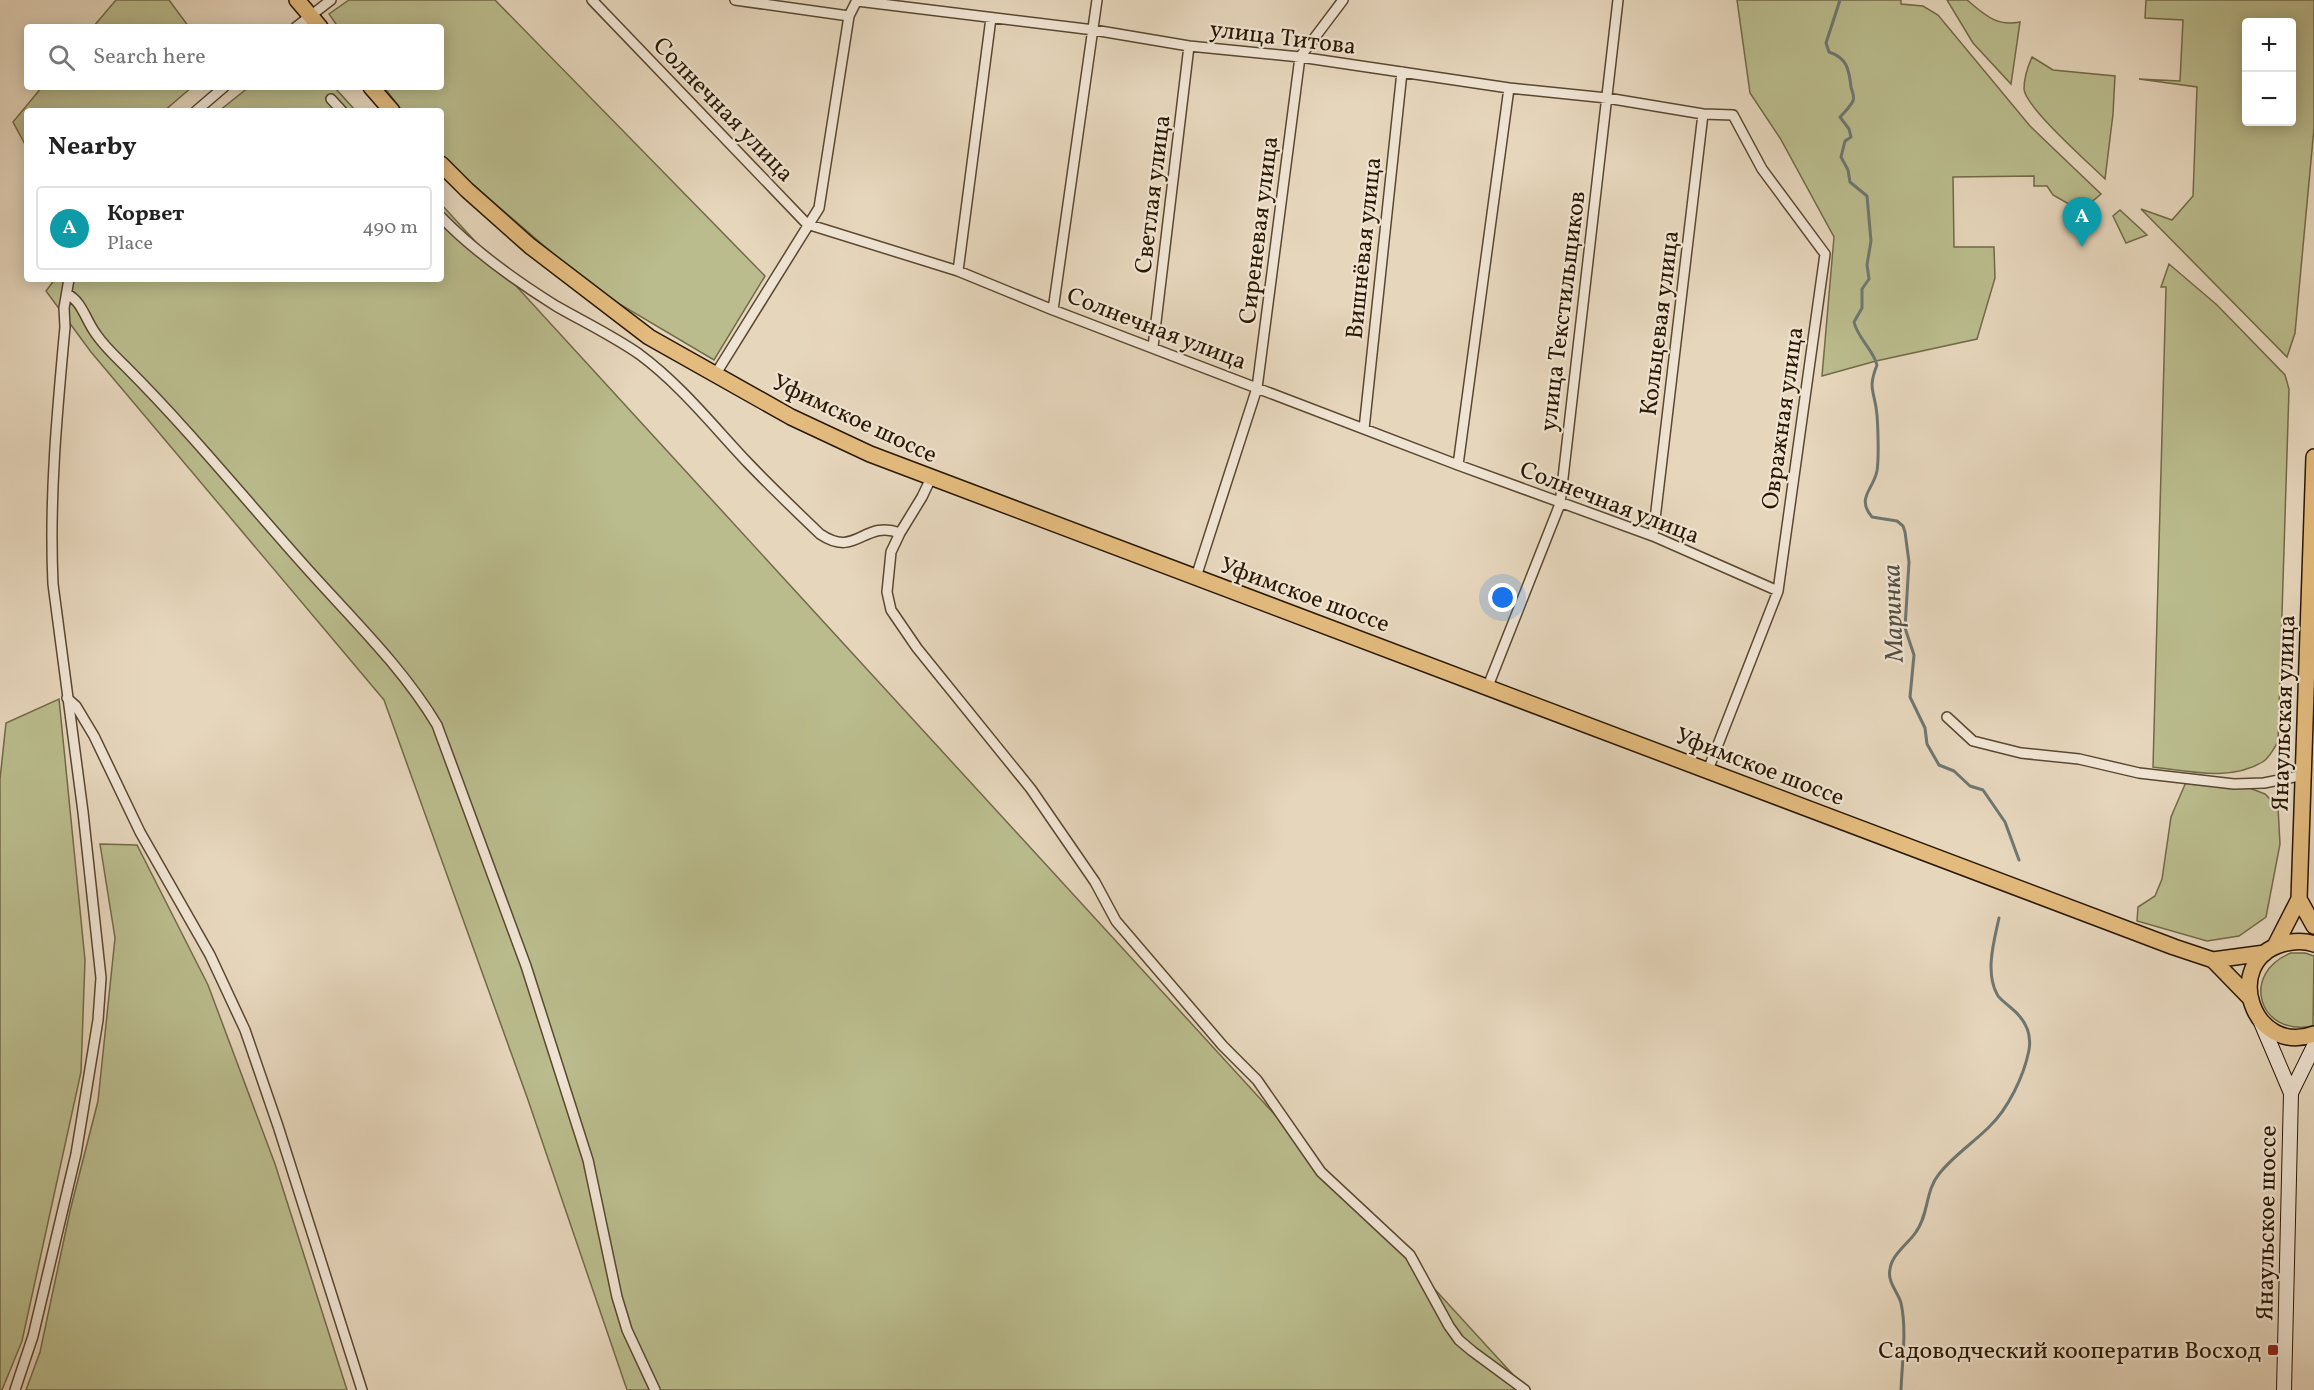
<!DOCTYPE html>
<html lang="en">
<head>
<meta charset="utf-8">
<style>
	body { margin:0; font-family:Vollkorn,serif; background:#f2f2f2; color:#222 }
	.controls { position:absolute; right:18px; top:18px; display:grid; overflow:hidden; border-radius:6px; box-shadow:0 3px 15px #0003 }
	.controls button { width:54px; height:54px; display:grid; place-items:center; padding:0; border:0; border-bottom:2px solid #e0e0e0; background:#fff; color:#222; font:30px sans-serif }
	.you { position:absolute; left:1503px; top:598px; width:21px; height:21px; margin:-15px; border:4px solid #fff; border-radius:50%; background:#1a73e8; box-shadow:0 0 0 9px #1a73e833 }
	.badge { display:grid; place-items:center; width:39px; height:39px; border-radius:50%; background:#7c3aed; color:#fff; font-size:20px; font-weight:700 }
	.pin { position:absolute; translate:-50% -50px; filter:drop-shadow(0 2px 3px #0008) }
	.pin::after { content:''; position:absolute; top:32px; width:21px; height:18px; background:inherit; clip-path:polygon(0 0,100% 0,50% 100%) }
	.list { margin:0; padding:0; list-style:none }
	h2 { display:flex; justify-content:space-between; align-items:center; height:78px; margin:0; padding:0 24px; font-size:26px }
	h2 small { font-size:20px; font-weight:400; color:#767676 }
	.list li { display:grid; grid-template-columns:39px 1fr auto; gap:18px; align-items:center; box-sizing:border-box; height:84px; margin:0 12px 12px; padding:0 12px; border:2px solid #e0e0e0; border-radius:6px }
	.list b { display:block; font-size:22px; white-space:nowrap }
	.list p { margin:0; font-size:20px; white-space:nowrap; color:#767676 }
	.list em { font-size:20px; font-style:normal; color:#767676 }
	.icon { flex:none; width:33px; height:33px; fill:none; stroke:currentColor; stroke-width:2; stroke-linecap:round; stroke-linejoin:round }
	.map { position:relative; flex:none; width:2314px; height:1390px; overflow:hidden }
	.search { position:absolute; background:#fff; box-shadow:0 3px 15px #0003; left:24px; top:24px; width:420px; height:66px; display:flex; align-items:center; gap:15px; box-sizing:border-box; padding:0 21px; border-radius:6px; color:#767676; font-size:22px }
	.panel { position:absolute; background:#fff; box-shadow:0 3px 15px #0003; left:24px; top:108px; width:420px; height:174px; border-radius:6px }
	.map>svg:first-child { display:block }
	.green { fill:#babc8d; stroke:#726a47; stroke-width:1.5; fill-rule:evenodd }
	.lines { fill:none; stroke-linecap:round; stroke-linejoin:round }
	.stream { stroke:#6e7771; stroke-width:3 }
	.minor-casing { stroke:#594830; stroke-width:12 }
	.secondary-casing { stroke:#2a1801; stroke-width:16 }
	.primary-casing { stroke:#2a1801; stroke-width:18 }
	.minor { stroke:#efe4d3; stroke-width:9 }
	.secondary { stroke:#efe4d3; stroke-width:14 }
	.primary { stroke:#e3bb7e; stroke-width:15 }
	.poi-dot { fill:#8f2418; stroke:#efe4d3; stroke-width:2 }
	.labels { text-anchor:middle; stroke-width:4.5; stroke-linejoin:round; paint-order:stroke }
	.street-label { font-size:24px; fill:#2a1801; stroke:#efe4d3 }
	.poi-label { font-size:24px; fill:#2a1801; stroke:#efe4d3; text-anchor:end }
	.water-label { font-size:26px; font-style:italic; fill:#524f42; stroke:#efe4d3 }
</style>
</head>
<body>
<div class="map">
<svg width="2314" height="1390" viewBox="0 0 2314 1390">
	<rect width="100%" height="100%" fill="#e6d6bc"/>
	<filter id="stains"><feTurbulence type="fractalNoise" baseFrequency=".00333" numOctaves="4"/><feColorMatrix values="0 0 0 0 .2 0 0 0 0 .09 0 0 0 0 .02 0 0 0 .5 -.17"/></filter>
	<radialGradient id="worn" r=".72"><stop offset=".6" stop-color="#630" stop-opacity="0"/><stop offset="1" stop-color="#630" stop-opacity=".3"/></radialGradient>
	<path class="green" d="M116,0H169L189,27H93Z
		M349,0H495L765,276L714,360L594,289L441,157V111H402L384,87H441V27H338L329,14Z
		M1737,0H1901V4L1923,6L1938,15L2030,126L2101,194L2081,211L2053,195L2047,186H2034V176L1953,177L1954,247H1994L1995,278L1977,339L1876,361L1822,376L1834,237L1780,138L1750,93Z
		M1947,0H1967C1984,14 1996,27 2020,22L2011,84L1973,43Z
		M2146,0H2314V128L2295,333L2287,357L2141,209L2172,220L2193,196L2197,87L2139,79L2180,81L2183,20L2145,18ZM2246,22H2292V122H2246Z
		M2032,57L2053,70L2115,76L2113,114L2105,179C2090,164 2025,107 2024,89C2024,79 2028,66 2032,57Z
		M42,87H192L164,111H27V148L13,122Z
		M249,87H334L356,111H219Z
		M441,204L1527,1390H627L527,1097L384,700L91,352L46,291L55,279H441Z
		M2120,210L2147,235L2126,243L2113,216Z
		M2169,264L2217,305L2285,375L2289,389L2278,742C2274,748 2270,757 2264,761C2232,782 2188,771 2153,767L2166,287H2161Z
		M59,699L85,960L81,1072L22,1341L2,1390H0V779L6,723Z
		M2186,782L2247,787L2265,794L2278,807L2280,844L2266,917L2239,936L2207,941L2137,921L2138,907L2155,896L2162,879L2171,817Z
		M100,844L137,845L208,985L275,1164L347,1390H26L40,1352L70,1211L98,1101L115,938Z
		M2291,953H2305L2314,956L2313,1026C2258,1037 2240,973 2291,953Z"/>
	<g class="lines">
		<path class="stream" d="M1840,0L1826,43L1829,52C1847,58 1849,69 1851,87C1852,92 1855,96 1853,101C1850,107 1845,112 1840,117L1849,129L1851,137L1845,141L1841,157L1848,170L1850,182L1867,196L1871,241L1867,265L1869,279L1862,289V308L1854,322C1858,339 1873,349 1877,365C1867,390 1875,391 1877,415C1878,427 1879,459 1877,471C1873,490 1856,498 1872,517L1897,521L1903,526L1905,532L1909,562L1905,628L1914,655L1910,697L1925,728L1927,744L1939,765L1954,771L1970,786L1983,790L2005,822L2019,860
			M1901,1390C1902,1362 1907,1330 1901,1303C1898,1292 1887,1282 1890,1269C1892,1254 1908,1244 1916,1232C1929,1214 1925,1191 1939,1174C1953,1156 1973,1143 1989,1127C2008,1109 2024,1076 2029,1050C2032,1033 2024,1018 2010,1007C2006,1003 1999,999 1997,994C1985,972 1994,941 1999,918"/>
		<defs>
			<path id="minor" d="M592,0L807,224L958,271L1053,310L1458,465L1653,536L1778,591
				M735,0L849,16
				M857,1L1094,30L1189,46L1300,57L1509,88L1607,98L1703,114L1733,115L1762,169L1825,254L1778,591L1708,770
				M296,27L331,0
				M331,99L342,111
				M196,111L224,87
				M441,217C474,251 516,281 556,306C584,322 613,336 639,354C681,385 713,426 749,464C772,488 796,511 820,534C857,559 863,519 900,533
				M958,271L991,18
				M67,294C82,301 86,321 96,334C104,346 116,357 126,367C189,430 244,498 303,564C349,616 401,665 437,725L526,966L588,1160L617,1297L627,1330L655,1390
				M1053,310L1097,0
				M1153,347L1189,46
				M715,375L819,208L849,16L857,0
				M1364,429L1402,72
				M1458,465L1509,88
				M931,478L922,497L900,533L891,552L887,592L891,610L917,648L1031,789L1095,882L1116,921L1223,1046L1257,1080L1321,1172L1410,1255L1449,1326L1459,1340L1472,1351L1525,1390
				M1653,536L1703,114
				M1196,577L1257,388L1300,57L1343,0
				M1488,686L1560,504L1618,0
				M67,698L76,706L94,736L140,832L210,955L245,1030L278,1126L362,1390
				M1947,717L1973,741L2021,753L2079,759L2139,773L2234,784L2264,783L2304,775
				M15,1390L33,1336L76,1154L98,1020L101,978L83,812L53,584C49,498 57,413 65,327L64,308L69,279"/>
			<path id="secondary" d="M2260,1020L2291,1093L2284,1390
				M2291,1093L2314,1046"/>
			<path id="primary" d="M297,0L320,27
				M371,87L392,111
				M441,164L467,190L530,246L649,337L791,417L870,454L2174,947L2213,960L2265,953
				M2299,899L2314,926
				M2314,944C2304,940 2293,941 2282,944C2221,962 2253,1057 2314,1034
				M2275,946L2299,899L2314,457
				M2213,960L2250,998"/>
		</defs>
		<use href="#minor" class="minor-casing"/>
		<use href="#secondary" class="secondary-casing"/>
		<use href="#primary" class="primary-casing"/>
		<use href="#minor" class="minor"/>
		<use href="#secondary" class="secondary"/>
		<use href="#primary" class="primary"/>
	</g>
	<rect class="poi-dot" x="2267" y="1344" width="12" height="12" rx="3"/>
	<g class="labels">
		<g class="street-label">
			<text transform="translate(1283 37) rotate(7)" y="8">улица Титова</text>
			<text transform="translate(724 109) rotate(46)" y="8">Солнечная улица</text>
			<text transform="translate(1152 194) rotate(-83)" y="8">Светлая улица</text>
			<text transform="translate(1258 230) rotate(-83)" y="8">Сиреневая улица</text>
			<text transform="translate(1363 248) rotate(-84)" y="8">Вишнёвая улица</text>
			<text transform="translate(1562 311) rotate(-83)" y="8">улица Текстильщиков</text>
			<text transform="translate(1659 323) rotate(-83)" y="8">Кольцевая улица</text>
			<text transform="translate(1157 328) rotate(21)" y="8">Солнечная улица</text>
			<text transform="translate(855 418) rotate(25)" y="8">Уфимское шоссе</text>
			<text transform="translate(1782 418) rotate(-82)" y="8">Овражная улица</text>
			<text transform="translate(1610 502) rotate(21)" y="8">Солнечная улица</text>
			<text transform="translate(1305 594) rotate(20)" y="8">Уфимское шоссе</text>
			<text transform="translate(2283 713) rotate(-88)" y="8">Янаульская улица</text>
			<text transform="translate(1760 766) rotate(21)" y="8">Уфимское шоссе</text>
			<text transform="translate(2266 1223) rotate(-89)" y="8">Янаульское шоссе</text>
		</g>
		<g class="poi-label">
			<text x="2261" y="1358">Садоводческий кооператив Восход</text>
		</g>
		<g class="water-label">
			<text transform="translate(1892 613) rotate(-92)" y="9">Маринка</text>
		</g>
	</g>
	<rect width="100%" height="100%" filter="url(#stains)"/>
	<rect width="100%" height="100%" fill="url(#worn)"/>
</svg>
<div class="controls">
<button>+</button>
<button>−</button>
</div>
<div class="you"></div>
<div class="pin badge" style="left:2082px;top:247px;background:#0f9aa8">A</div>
<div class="search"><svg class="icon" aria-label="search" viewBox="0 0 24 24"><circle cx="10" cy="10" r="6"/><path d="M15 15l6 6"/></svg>Search here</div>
<section class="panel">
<h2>Nearby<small></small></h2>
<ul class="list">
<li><span class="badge" style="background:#0f9aa8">A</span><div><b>Корвет</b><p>Place</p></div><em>490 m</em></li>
</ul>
</section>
</div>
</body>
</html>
